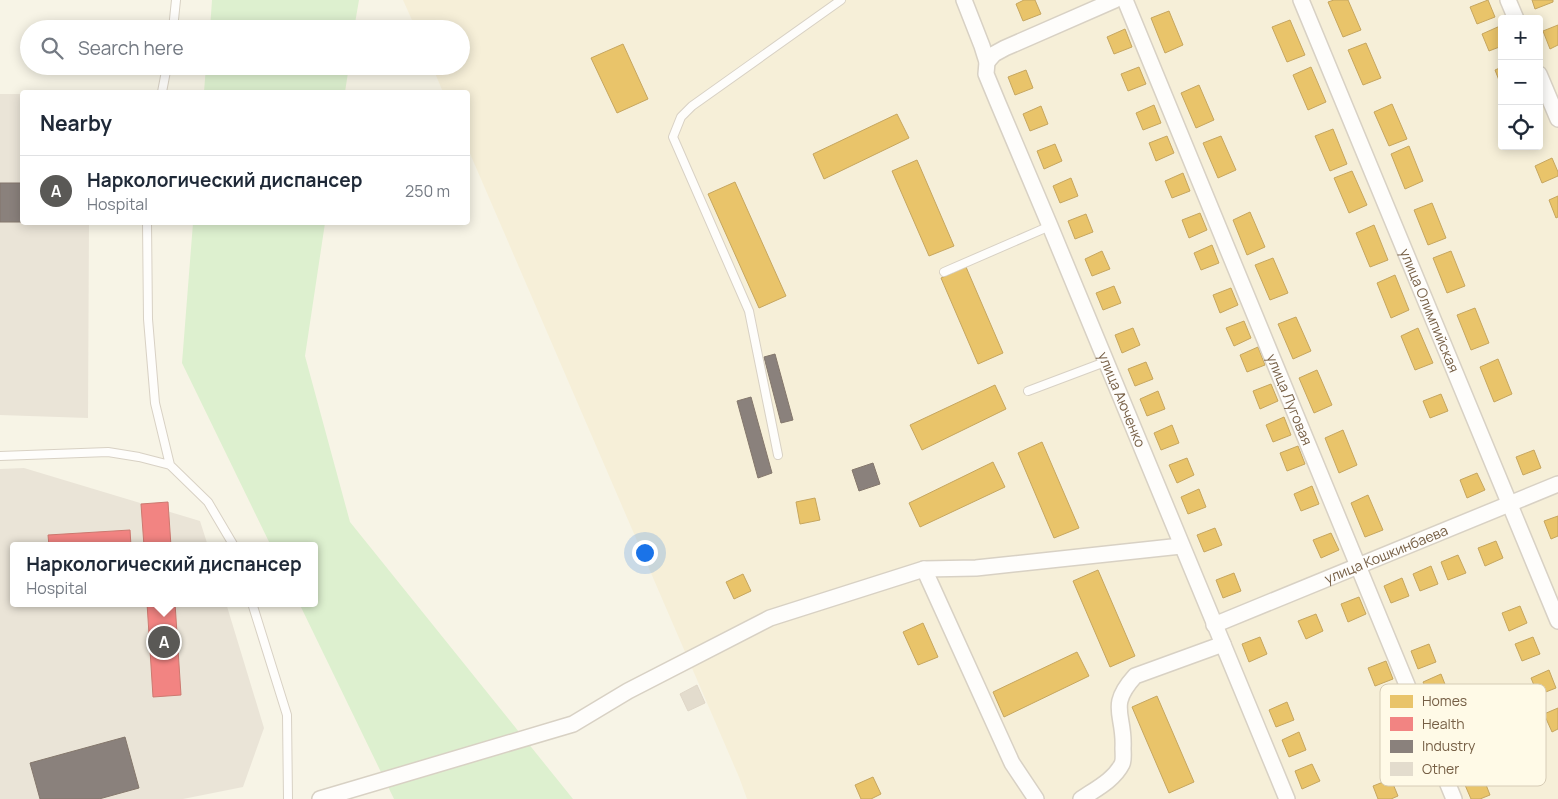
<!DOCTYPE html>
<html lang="en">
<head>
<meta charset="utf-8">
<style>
	body { margin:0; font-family:Manrope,sans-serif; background:#f2f2f3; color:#1f2937 }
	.controls { position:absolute; right:15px; top:15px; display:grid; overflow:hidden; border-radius:5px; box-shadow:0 2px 12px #0003 }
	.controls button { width:45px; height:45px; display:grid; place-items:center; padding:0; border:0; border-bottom:1px solid #e0e1e3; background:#fff; color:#1f2937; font:25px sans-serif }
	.you { position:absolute; left:644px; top:552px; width:18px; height:18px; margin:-12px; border:4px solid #fff; border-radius:50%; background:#1a73e8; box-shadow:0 0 0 8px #1a73e833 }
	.badge { display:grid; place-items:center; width:32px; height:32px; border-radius:50%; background:#5a5956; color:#fff; font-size:16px; font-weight:700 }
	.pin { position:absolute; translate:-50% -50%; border:2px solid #fff; box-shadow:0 1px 5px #0006 }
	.popup { position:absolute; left:10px; top:542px; width:308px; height:65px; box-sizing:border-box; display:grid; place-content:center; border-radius:5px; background:#fff; filter:drop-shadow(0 1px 4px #0005); font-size:16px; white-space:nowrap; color:#747a83 }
	.popup b { font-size:19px; color:#1f2937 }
	.popup::after { content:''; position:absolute; left:50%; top:100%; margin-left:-10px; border:10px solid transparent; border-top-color:#fff }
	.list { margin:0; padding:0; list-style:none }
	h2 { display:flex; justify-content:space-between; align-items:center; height:65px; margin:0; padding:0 20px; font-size:21px }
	h2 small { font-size:16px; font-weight:400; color:#747a83 }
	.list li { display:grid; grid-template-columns:32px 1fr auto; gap:15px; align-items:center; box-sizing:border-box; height:70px; padding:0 20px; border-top:1px solid #e0e1e3 }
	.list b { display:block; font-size:19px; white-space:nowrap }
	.list p { margin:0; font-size:16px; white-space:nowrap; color:#747a83 }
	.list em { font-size:16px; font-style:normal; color:#747a83 }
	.icon { flex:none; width:28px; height:28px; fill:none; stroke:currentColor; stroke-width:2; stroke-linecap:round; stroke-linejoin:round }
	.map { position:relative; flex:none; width:1558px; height:799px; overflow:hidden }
	.search { position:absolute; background:#fff; box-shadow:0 2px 12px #0003; left:20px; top:20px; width:450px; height:55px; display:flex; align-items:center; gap:12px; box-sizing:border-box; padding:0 18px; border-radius:28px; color:#747a83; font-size:19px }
	.panel { position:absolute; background:#fff; box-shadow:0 2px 12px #0003; left:20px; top:90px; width:450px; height:135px; border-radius:5px }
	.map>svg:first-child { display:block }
	.residential { fill:#f6efd8; fill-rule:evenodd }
	.industrial { fill:#eae4d7 }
	.green { fill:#ddf0cf }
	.homes { fill:#e9c46a; stroke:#c6a65f }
	.health { fill:#f28482; stroke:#cd7970 }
	.industry { fill:#8a817c; stroke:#84776c }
	.building { fill:#e3dccd; stroke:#e0d7c8 }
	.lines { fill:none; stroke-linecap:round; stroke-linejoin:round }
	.service-casing { stroke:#d8d1c4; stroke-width:10 }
	.minor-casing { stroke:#d8d1c4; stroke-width:18 }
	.service { stroke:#fefdfb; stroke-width:8 }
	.minor { stroke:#fefdfb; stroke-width:15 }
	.labels { text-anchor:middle; stroke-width:5; stroke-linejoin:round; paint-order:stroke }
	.street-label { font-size:14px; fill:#765f45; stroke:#fffae7 }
	.key { fill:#fffae7; stroke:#d6ccb6; stroke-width:1 }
	.key-label { font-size:14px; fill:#765f45 }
</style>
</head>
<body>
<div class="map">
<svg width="1558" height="799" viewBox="0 0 1558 799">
	<rect width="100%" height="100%" fill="#f7f4e6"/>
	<path class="residential" d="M403,0H1558V799H747L739,777L468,149V92H443L432,66H461V29H416ZM1502,19H1539V146H1502Z"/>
	<path class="industrial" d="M0,94H22V222L89,223L88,418L0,415Z
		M24,468L200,521L208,546H14V603H226L264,728L243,787L183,799H0V469Z"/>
	<path class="green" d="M212,0H359L354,29H210Z
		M206,66H349L345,92H204Z
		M193,223H325L305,356L350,522L573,799H394L299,603H314V546H271L182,363Z"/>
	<path class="homes" d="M1024,0H1035L1041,14L1023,21L1016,4Z
		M1334,0H1348L1361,30L1343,37L1328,2Z
		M1488,0L1495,17L1477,24L1470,7Z
		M1532,0H1553V2L1535,9Z
		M1169,11L1183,45L1165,53L1151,18Z
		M1290,20L1305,55L1287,62L1272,27Z
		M1558,25V45L1550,49L1543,31Z
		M1500,26L1502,31V46L1489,51L1482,34Z
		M1125,29L1132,47L1114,54L1107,37Z
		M1366,43L1381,78L1363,85L1348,50Z
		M623,44L648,99L617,113L591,58Z
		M1139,67L1146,84L1128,91L1121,74Z
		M1311,67L1326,102L1308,110L1293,75Z
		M1502,67V88L1495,70Z
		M1026,70L1033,88L1015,95L1008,77Z
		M1199,85L1214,120L1196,128L1181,93Z
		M1392,104L1407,139L1389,146L1374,112Z
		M1154,105L1161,123L1143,130L1136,113Z
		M1041,106L1048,124L1030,131L1023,114Z
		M897,114L909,138L824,179L813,154Z
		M1333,129L1347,164L1330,171L1315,136Z
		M1167,136L1174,153L1156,161L1149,143Z
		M1221,136L1236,170L1218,178L1203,143Z
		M1055,144L1062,161L1044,169L1037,151Z
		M1409,146L1423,181L1405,189L1391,154Z
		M1552,158L1558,172V176L1542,183L1535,166Z
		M917,160L954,246L929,256L892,171Z
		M1352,171L1367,205L1349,213L1334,178Z
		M1183,173L1190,191L1172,198L1165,181Z
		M1071,178L1078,196L1060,203L1053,186Z
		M735,182L786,296L759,308L708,194Z
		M1558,196V217L1556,218L1549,200Z
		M1432,203L1446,238L1428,245L1414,210Z
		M1250,212L1265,247L1247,255L1233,220Z
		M1200,213L1207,230L1189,238L1182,220Z
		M1086,214L1093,232L1075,239L1068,221Z
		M1374,225L1388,260L1370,267L1356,233Z
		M1212,245L1219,263L1201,270L1194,253Z
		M1102,251L1110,269L1092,276L1085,259Z
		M1451,251L1465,286L1447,293L1433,258Z
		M1273,258L1288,293L1270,300L1255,265Z
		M966,267L1003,353L978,364L941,278Z
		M1395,275L1409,310L1391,318L1377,283Z
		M1114,286L1121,303L1103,310L1096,293Z
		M1231,288L1238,305L1220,313L1213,295Z
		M1475,308L1489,343L1471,350L1457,315Z
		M1296,317L1311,351L1293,359L1278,324Z
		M1244,321L1251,338L1234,346L1226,328Z
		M1133,328L1140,345L1122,353L1115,335Z
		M1418,328L1433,363L1415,370L1401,336Z
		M1258,347L1265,365L1247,372L1240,355Z
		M1498,359L1512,394L1494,402L1480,367Z
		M1146,362L1153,379L1135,386L1128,369Z
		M1317,370L1332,405L1314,413L1299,378Z
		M1271,384L1278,401L1260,409L1253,391Z
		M995,385L1006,409L922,450L910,425Z
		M1158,391L1165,409L1147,416L1140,399Z
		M1441,394L1448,411L1430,418L1423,401Z
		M1284,417L1291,435L1273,442L1266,425Z
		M1172,425L1179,443L1161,450L1154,433Z
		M1343,430L1357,465L1339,473L1325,438Z
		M1042,442L1079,528L1054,538L1018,453Z
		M1298,446L1305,464L1287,471L1280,453Z
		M1534,450L1541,468L1523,475L1516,457Z
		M1187,458L1194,475L1177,483L1169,465Z
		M993,462L1005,487L920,527L909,503Z
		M1477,473L1485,490L1467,498L1460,480Z
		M1312,486L1319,504L1301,511L1294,494Z
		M1199,489L1206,507L1188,514L1181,497Z
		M1368,495L1383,530L1365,537L1351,503Z
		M815,498L820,520L800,524L796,502Z
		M1558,516V536L1551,539L1544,521Z
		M1215,528L1222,545L1204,552L1197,535Z
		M1331,533L1339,550L1321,558L1313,540Z
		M1496,541L1503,558L1485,566L1478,548Z
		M1458,555L1466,573L1448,580L1441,562Z
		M1431,566L1438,584L1420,591L1413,574Z
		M1098,570L1135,656L1110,667L1073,581Z
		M1234,573L1241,591L1223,598L1216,580Z
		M743,574L751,591L734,599L726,582Z
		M1402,578L1409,596L1391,603L1384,586Z
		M1359,597L1366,614L1348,622L1341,604Z
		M1520,606L1527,623L1509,631L1502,613Z
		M1316,614L1323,631L1306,639L1298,621Z
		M923,623L938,657L918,665L903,632Z
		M1260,637L1267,654L1249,662L1242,644Z
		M1533,637L1540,654L1522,661L1515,644Z
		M1429,644L1436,662L1418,669L1411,651Z
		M1077,652L1089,676L1004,717L993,692Z
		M1386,661L1393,679L1375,686L1368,668Z
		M1549,670L1556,688L1538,695L1531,678Z
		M1441,674L1448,692L1431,699L1423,682Z
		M1399,692L1406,709L1388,717L1381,699Z
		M1157,696L1194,782L1169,793L1132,707Z
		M1287,702L1294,720L1276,727L1269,710Z
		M1454,706L1461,724L1443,731L1436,714Z
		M1558,708V729L1552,732L1544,714Z
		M1413,723L1420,741L1402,748L1395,730Z
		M1299,732L1306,750L1289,757L1282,740Z
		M1469,746L1476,763L1458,770L1451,753Z
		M1312,764L1320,781L1302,789L1295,771Z
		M873,777L881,794L871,799H861L855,785Z
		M1483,777L1490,795L1480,799H1471L1465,785Z
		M1391,779L1398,796L1391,799H1378L1373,786Z"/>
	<path class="health" d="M168,502L171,546H144L141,504Z
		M130,530L131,546H49L48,535Z
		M147,603H175L181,695L153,697Z"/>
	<path class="industry" d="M0,183H22V222H0Z
		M775,354L793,420L781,423L764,357Z
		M751,397L772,473L758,478L737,401Z
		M873,463L880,484L859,491L852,470Z
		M125,737L139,788L99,799H40L30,763Z"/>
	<path class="building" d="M697,685L705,703L688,711L680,694Z"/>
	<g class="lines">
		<defs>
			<path id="service" d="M173,29L176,0
				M162,92L167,66
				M147,222L148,319L155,403L170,465
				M944,272L1050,226
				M1028,391L1105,362
				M778,455L749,311L673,137L681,117L692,106L841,0
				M0,456L108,452L139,457L170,465L208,502L234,546
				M252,603L287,715L288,799"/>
			<g id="minor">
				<path id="s1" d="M964,0L982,46L987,62L986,74L998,103L1050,226L1287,799"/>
				<path id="s2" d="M1125,0L1454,799"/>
				<path id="s3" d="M1301,0L1558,621"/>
				<path d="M1508,0L1516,19"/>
				<path d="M987,62L994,54L1005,48L1115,0"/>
				<path d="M1539,74L1558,119"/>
				<path d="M924,569L1012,763L1036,799"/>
				<path id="s4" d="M1214,625L1558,484"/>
				<path d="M320,799L573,724L628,691L770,618L924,569L976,568L1181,546"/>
				<path d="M1081,799C1096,789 1114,780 1122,764C1124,760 1123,753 1123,748C1125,714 1107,707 1135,676L1223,644"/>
			</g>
		</defs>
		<use href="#service" class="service-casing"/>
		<use href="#minor" class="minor-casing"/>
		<use href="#service" class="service"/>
		<use href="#minor" class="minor"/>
	</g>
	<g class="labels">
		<g class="street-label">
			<text dy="5" stroke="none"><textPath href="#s3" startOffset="336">улица Олимпийская</textPath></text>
			<text dy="5" stroke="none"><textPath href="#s2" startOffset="432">улица Луговая</textPath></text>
			<text dy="5" stroke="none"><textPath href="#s1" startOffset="431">улица Аюченко</textPath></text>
			<text dy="5" stroke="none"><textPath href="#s4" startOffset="186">улица Кошкинбаева</textPath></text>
		</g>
	</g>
	<rect x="1380" y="684" width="166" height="102" rx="8" class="key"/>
	<rect x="1390" y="695" width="23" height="13" fill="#e9c46a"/>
	<rect x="1390" y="717" width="23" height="14" fill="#f28482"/>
	<rect x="1390" y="740" width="23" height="13" fill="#8a817c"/>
	<rect x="1390" y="762" width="23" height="14" fill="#e3dccd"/>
	<g class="key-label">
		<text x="1422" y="706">Homes</text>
		<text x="1422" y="729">Health</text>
		<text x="1422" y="751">Industry</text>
		<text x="1422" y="774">Other</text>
	</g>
</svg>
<div class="controls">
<button>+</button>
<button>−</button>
<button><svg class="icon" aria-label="locate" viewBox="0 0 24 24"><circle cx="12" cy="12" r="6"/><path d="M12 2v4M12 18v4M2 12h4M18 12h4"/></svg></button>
</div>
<div class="you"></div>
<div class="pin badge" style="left:164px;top:642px">A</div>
<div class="popup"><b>Наркологический диспансер</b>Hospital</div>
<div class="search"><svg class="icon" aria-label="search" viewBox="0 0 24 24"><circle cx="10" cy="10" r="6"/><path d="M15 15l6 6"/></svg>Search here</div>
<section class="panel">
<h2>Nearby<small></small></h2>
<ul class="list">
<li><span class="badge">A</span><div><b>Наркологический диспансер</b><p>Hospital</p></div><em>250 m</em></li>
</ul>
</section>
</div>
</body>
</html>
